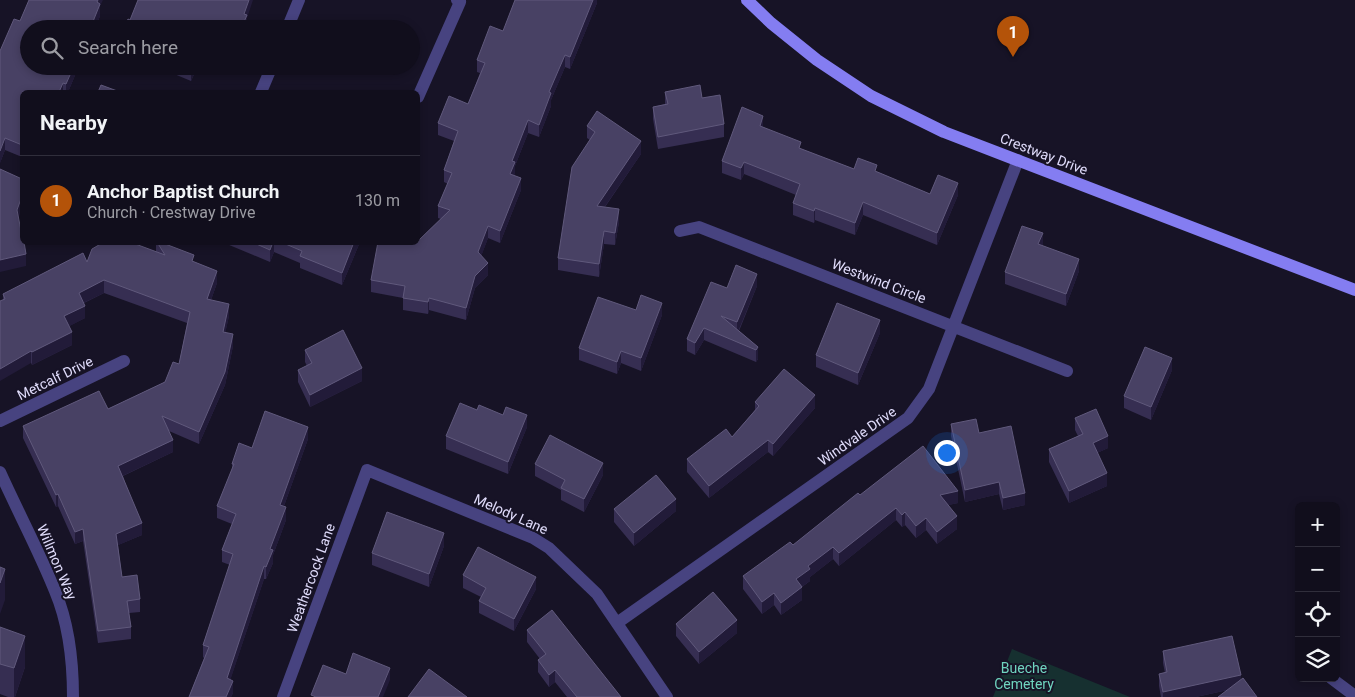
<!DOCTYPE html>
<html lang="en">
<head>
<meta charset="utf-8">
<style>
	body { margin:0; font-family:Roboto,sans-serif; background:#1e1c29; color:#f1f3f6 }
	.controls { position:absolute; right:15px; bottom:15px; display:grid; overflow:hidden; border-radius:8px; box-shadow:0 2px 8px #0003 }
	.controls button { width:45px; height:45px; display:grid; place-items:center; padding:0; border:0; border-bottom:1px solid #302e3b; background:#110e1c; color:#f1f3f6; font:25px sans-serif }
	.you { position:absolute; left:946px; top:452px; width:18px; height:18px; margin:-12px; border:4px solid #fff; border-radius:50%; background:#1a73e8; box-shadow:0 0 0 8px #1a73e833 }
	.badge { display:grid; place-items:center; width:32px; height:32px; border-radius:50%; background:#b45309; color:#fff; font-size:16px; font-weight:700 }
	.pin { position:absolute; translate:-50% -41px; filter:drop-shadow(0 1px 2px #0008) }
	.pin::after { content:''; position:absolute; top:26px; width:18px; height:15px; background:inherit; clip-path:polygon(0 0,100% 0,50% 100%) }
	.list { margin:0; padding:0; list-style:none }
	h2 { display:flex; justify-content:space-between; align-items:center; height:65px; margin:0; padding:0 20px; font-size:21px }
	h2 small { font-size:16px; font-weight:400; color:#9c9ca3 }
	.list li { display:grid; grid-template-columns:32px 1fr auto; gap:15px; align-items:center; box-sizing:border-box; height:90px; padding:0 20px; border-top:1px solid #302e3b }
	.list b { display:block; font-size:19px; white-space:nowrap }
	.list p { margin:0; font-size:16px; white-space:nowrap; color:#9c9ca3 }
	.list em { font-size:16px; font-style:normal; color:#9c9ca3 }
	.icon { flex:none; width:28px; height:28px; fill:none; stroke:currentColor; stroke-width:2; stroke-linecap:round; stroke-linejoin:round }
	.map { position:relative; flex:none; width:1355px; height:697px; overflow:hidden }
	.search { position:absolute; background:#110e1c; box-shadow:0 2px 8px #0003; left:20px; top:20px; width:400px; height:55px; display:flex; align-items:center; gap:12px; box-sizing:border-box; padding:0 18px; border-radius:28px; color:#9c9ca3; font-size:19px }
	.panel { position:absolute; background:#110e1c; box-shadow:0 2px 8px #0003; left:20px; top:90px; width:400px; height:155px; border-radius:8px }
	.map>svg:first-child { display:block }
	.green { fill:#163030 }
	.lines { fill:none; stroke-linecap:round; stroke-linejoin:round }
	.minor { stroke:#474380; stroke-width:12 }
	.secondary { stroke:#847df1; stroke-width:12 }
	.wall { fill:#362e52 }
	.shaded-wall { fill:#221b39 }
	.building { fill:#484164; stroke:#60597c }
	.labels { text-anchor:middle; stroke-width:4; stroke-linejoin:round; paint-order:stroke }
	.street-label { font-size:14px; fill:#e0dcfb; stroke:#171326 }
	.park-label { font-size:14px; fill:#6fd4bf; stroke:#171326 }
</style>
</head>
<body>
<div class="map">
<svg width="1355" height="697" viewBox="0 0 1355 697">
	<rect width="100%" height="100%" fill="#171326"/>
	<path class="green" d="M1012,649L1130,697H993Z"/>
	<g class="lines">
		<path class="minor" d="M287,29L299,0
			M261,92L272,66
			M418,97L460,2L457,0
			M680,231L699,227L1067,371
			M0,421L124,361
			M0,472C18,512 39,551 55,591C69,624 73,662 73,697
			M617,623L908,418L929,389L1018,160
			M1331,678L1355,696
			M283,697L367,470L533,538L549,548L597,594L667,697"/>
		<path class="secondary" d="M747,0L771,23L817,60L871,96L944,132L1355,290"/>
	</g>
	<path class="wall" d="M597,0V3L570,69L565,67L551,100V106L539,137L528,133L515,166L514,175L521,190L500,243L488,238L481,256L488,275L475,288L466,320L429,310L428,314L403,310V298L371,292V280L418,241L441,219L438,218V206L448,184L444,182V170L454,141L438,135V123L468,104L480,73L477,72V60L503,31Z
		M100,6V16L95,29H29L79,66L68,92H22V157L5,150L0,163L20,21Z
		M155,66H198L191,81Z
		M665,92L702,98L724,124V137L658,149L653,119V107L665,104Z
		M587,126L641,154L605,207L619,222L615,245L604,244L599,277L558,270V258L590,140L587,138Z
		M763,127L801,149L854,169L877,172L930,194L958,195L937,245L863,215L855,235L815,220L814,223L793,215V203L796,195L744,174L741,180L722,173V161Z
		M156,242H160L194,262L217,283L211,300L229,316L225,333L233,346L225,385L199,444L169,431L173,452L123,476L142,535L118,545L122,577L140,599V612L129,613L131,627V639L98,643L83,541L75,544L58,506L56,507L23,438V426L108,409L165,382L179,364L187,323L104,293L84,303L85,318L69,326L72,345L32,365L3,300V294L87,262L156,252Z
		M222,242H360L342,285L300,268V263L274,252L270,262Z
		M1043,246L1079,271L1066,306L1005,284V272Z
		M757,286L739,331L758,347V359L756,362L704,340L695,355L687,351V339L727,288Z
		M636,310L662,315L641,371L621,363L617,374L579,360V348Z
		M880,333L858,385L816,367V355Z
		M305,350L362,381L310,407L298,382V370L307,366L305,362Z
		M1172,370L1151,420L1124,408V396Z
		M755,402L815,408L773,456L768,452L709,498L687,472V459L732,437L755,410Z
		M1075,418L1108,448L1097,453L1107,486L1069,503L1049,462V449L1078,436L1075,430Z
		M951,424L979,433L1025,505L1003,510L999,494L965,502L951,436Z
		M527,427L508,474L446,449V436Z
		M308,439L284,506L286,520L273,555V563L266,579H264L230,680L233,693L231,697H189L204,658L203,657V645L230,565L222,562V550L232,524L217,518V506L232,470V464L252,448Z
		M535,464L603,475L584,512L561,500V490L535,476Z
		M860,495L958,503L948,505L957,529L937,544L926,530L916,538L905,525L902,527L896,520L839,566L833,559L810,577V581L802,587V600L781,615L774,605L762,614L743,589V576L793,545Z
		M614,509L676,511L634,546L614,522Z
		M444,546L429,587L372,565V553Z
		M463,575L536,589L514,631L479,613V601L481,597L463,588Z
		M676,624L737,633L699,664L676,636Z
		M0,627L25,667L15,697H8L0,694Z
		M527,630L621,697H567L555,682L549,687L538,672V660L540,659L527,642Z
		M1163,651L1228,690L1196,697H1161L1159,686V674L1165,673L1163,663Z"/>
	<path class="shaded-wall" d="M98,0H103L100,6V16L95,29H90Z
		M249,0H253L247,18V27L246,29H241L244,14Z
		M593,0H597V3L570,69V57Z
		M565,55V67L551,100V106L539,137V125L549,92Z
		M74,66H79L68,92H66V84Z
		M192,66H198L191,81V69Z
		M63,83V92H59Z
		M763,116V128L760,126Z
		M528,120V133L515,166V174L510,186V174L512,161Z
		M5,138V150L0,163V151Z
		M641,141V154L597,218V206Z
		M744,162V174L741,180V168Z
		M521,178V190L500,243V231Z
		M958,183V195L937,245V233Z
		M22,196V208L17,222V210Z
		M863,202V215L855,235V223Z
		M815,208V220L814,223V211Z
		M619,209V222L615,245V233Z
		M488,226V238L478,265V252Z
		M604,231V244L599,277V264Z
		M1043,233V246L1038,244Z
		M273,242H274V252L270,262V250Z
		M354,242H360L342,285V273Z
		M26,254V266L0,272V260Z
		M1079,259V271L1066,306V294Z
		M488,263V275L475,288L466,320V308L475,276Z
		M217,271V283L207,311V299Z
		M757,274V286L737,334V322Z
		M104,280V293L79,305V293Z
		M429,298V310L428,314V302Z
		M662,303V315L641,371V358Z
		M229,304V316L223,344V332Z
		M85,306V318L64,329V316Z
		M880,320V333L858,385V373Z
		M704,328V340L695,355V343Z
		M72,332V345L32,365V352Z
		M233,334V346L225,385L199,444V432Z
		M758,347V359L756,362V350Z
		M31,351V363L0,381V369Z
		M621,351V363L617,374V362Z
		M1172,358V370L1151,420V407Z
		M362,368V381L310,407V395Z
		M815,395V408L773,456V444Z
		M527,415V427L508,474V462Z
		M308,427V439L280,517V505Z
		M1108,436V448L1093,455V443Z
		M173,440V452L118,478V466Z
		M768,440V452L709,498V486Z
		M603,463V475L584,512V499Z
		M1107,473V486L1069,503V491Z
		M999,482V494L965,502V490Z
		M958,491V503L940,507V495Z
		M1025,493V505L1003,510V498Z
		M58,494V506L56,507V495Z
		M676,499V511L634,546V533Z
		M286,507V520L273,555V563L266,579V567L270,549Z
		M896,508V520L839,566V553Z
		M905,512V525L902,527V515Z
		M957,516V529L937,544V532Z
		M926,518V530L916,538V526Z
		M142,523V535L116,546V534Z
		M83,529V541L75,544V532Z
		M444,533V546L429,587V574Z
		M833,547V559L810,577V581L796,591V579L808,566Z
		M264,566V579L227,690V678Z
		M5,569V600L0,614V583Z
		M536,577V589L514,631V619Z
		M802,587V600L781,615V603Z
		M774,593V605L762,614V602Z
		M737,620V633L699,664V652Z
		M25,636V667L15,697H14V668Z
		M390,668V680L383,697H378Z
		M555,670V682L549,687V675Z
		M1241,675V687L1196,697H1163V692Z
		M233,681V693L231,697H226Z"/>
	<path class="building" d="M29,0H98L97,2L100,4L90,29H29V66H74L66,84L63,83L59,92H22V145L5,138L0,151V51L14,19L20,21Z
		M138,0H249L244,14L247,15L241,29H124L128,19L130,20Z
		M515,0H593L570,57L565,55L549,92L551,93L539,125L528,120L512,161L515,162L510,174L521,178L500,231L488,226L478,252L488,263L475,276L466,308L429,298L428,302L403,298L405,286L371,280L378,242H418V241L450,210L438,206L452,173L444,170L458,131L438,123L449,96L468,104L485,63L477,60L490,26L503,31Z
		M185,66H192L191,69Z
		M101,85L120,92H98Z
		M700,85L702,98L720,95L724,124L658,137L653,107L668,104L665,92Z
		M742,107L763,116L760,126L801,142L799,148L854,169L858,158L877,165L875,171L930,194L938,175L958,183L937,233L863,202L855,223L815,208L814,211L793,203L800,184L744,162L741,168L722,161Z
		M597,111L641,141L597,206L619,209L615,233L604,231L599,264L558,258L572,167L595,132L587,126Z
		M0,169L22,179V196L17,210L22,236V242H24L26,254L0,260Z
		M1022,226L1043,233L1038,244L1079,259L1066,294L1005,272Z
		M104,242H130L165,255L157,242H160L194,255L192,261L217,271L207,299L229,304L223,332L233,334L225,372L199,432L162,416L173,440L118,466L142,523L116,534L122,577L137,575L140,599L127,601L131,627L98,631L83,529L75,532L58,494L56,495L23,426L99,391L108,409L165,382L173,362L179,364L190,312L104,280L79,293L85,306L64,316L72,332L32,352L31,351L0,369V301L5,299L3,294L83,253L87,262L92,249Z
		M252,242H273L270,250Z
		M281,242H354L342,273L300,256L302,251Z
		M736,265L757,274L737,322L721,316L758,347L756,350L704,328L695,343L687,339L711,282L727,288Z
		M641,295L662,303L641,358L621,351L617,362L579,348L598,297L636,310Z
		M837,303L880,320L858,373L816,355Z
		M343,330L362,368L310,395L298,370L312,363L305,350Z
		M1145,347L1172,358L1151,407L1124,396Z
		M784,369L815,395L773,444L768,440L709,486L687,459L726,429L732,437L759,406L755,402Z
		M460,403L477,410L479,405L503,415L506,407L527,415L508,462L446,436Z
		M1096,409L1108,436L1093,443L1107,473L1069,491L1049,449L1083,434L1075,418Z
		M265,411L308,427L280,505L286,507L270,549L273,550L266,567L264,566L227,678L233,681L226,697H189L209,647L203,645L233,554L222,550L236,514L217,506L234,464H232L239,443L252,448Z
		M976,419L979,433L1011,426L1025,493L1003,498L999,482L965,490L951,424Z
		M550,435L603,463L584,499L561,488L565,480L535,464Z
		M923,446L958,491L940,495L957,516L937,532L926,518L916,526L905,512L902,515L896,508L839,553L833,547L808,566L810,569L796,579L802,587L781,603L774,593L762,602L743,576L790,542L793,545L858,493L860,495Z
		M656,475L676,499L634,533L614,509Z
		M387,512L444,533L429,574L372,553Z
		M478,547L536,577L514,619L479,601L486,588L463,575Z
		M0,567L5,569L0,583Z
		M713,592L737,620L699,652L676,624Z
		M552,610L621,697H577L555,670L549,675L538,660L546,654L527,630Z
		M0,627L25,636L14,668L0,664Z
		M1232,636L1241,675L1163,692L1159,674L1167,672L1163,651Z
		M353,653L390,668L378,697H316L311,695L323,665L346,674Z
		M429,669L467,697H408Z
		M1243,678L1257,697H1218Z"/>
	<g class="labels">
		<g class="street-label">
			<text transform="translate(1044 154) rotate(21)" y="5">Crestway Drive</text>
			<text transform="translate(879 281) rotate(21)" y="5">Westwind Circle</text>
			<text transform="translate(55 378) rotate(-26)" y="5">Metcalf Drive</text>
			<text transform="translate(857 436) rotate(-35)" y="5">Windvale Drive</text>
			<text transform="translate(511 514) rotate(24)" y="5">Melody Lane</text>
			<text transform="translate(57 562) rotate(67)" y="5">Willmon Way</text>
			<text transform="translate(311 578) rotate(-70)" y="5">Weathercock Lane</text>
		</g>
		<g class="park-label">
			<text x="1024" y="673">Bueche<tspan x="1024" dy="16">Cemetery</tspan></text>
		</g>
	</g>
</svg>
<div class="controls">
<button>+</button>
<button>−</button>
<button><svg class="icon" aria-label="locate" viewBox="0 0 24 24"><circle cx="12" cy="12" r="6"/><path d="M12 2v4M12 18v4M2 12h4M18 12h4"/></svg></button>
<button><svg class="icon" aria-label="layers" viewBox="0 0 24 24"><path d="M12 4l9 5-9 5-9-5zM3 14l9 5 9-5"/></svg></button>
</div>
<div class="you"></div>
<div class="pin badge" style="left:1013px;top:57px">1</div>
<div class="search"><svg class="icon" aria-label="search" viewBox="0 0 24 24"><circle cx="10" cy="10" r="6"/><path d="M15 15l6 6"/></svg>Search here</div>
<section class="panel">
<h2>Nearby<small></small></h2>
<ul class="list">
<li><span class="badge">1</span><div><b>Anchor Baptist Church</b><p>Church · Crestway Drive</p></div><em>130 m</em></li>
</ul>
</section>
</div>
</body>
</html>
